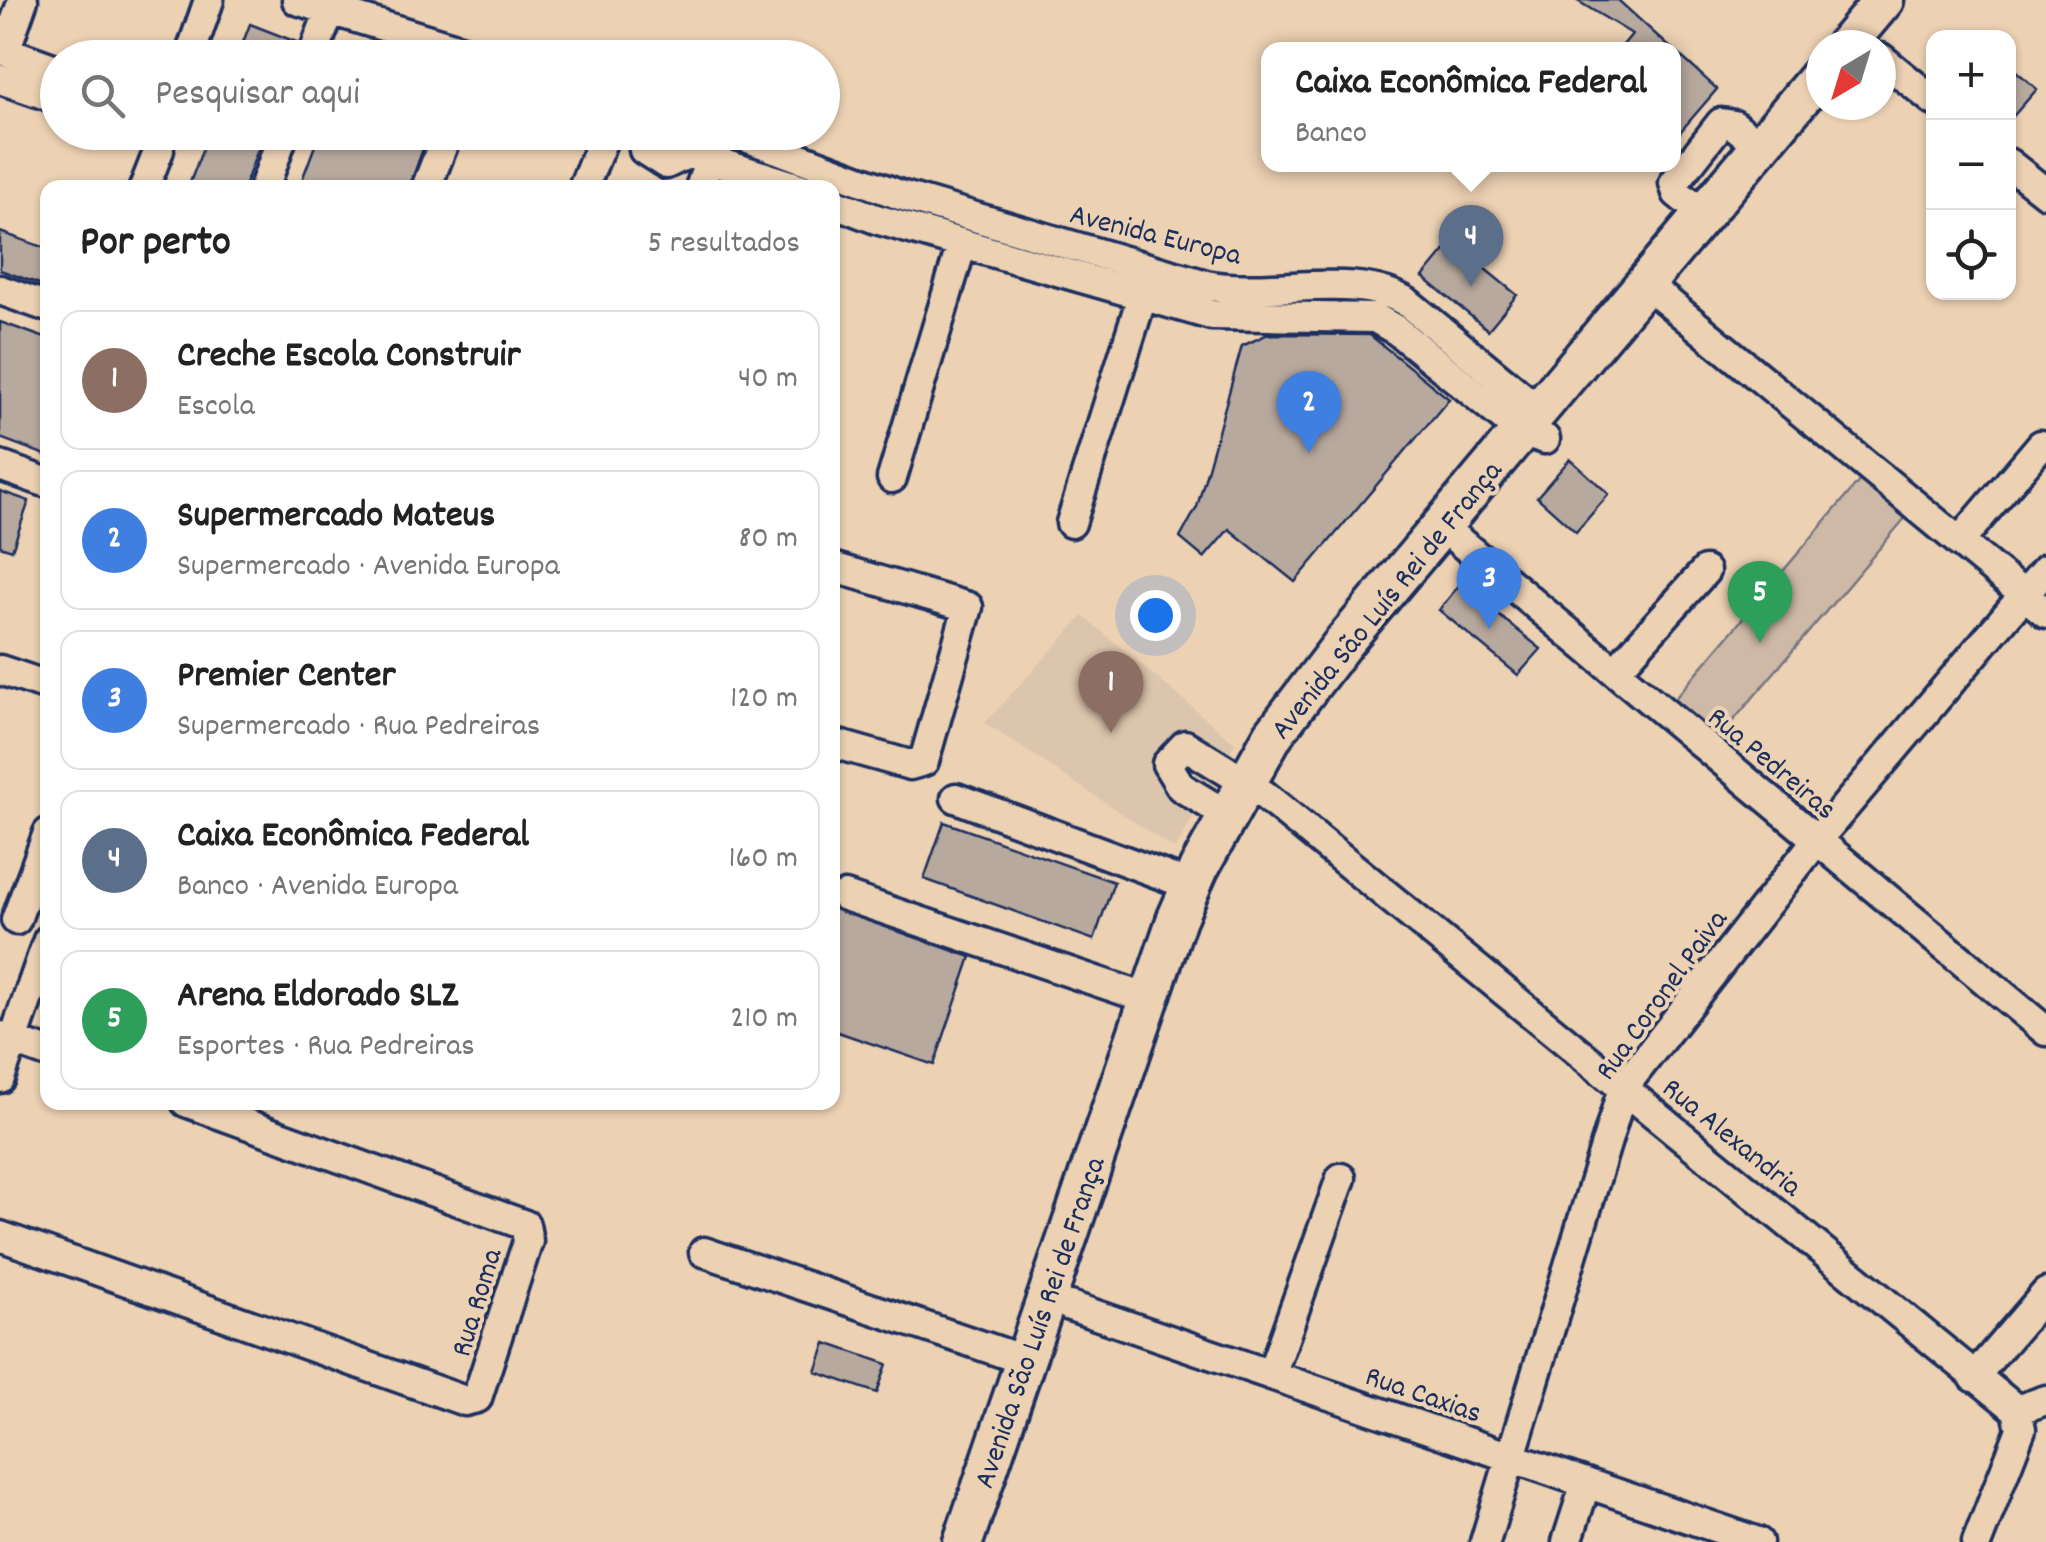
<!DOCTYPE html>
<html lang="pt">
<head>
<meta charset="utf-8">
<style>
	body { margin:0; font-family:Dekko,sans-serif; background:#f2f2f2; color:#222 }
	.controls { position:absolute; right:30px; top:30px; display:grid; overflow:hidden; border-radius:20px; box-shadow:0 2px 8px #0004 }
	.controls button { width:90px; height:90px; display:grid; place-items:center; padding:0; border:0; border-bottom:2px solid #e0e0e0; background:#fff; color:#222; font:50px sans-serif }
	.compass { position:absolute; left:1806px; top:30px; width:90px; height:90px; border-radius:50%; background:#fff; box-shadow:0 2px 8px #0004; rotate:218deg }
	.you { position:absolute; left:1155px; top:615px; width:35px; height:35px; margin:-25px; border:8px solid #fff; border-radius:50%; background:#1a73e8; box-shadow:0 0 0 15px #1a73e833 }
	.badge { display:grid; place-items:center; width:65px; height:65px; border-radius:50%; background:#db2777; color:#fff; font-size:32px; font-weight:700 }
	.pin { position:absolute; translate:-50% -82px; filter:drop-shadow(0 2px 5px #0008) }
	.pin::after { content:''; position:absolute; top:52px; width:35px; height:30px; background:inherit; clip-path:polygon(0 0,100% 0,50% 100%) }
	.popup { position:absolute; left:1261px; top:42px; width:420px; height:130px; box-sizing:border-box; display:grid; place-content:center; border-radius:20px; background:#fff; filter:drop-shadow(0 2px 8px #0005); font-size:32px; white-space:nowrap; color:#767676 }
	.popup b { font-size:38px; color:#222 }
	.popup::after { content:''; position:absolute; left:50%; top:100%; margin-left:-20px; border:20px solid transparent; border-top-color:#fff }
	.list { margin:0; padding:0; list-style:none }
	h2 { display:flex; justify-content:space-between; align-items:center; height:130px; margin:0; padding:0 40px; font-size:42px }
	h2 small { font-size:32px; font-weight:400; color:#767676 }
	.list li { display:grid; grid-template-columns:65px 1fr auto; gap:30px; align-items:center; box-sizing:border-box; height:140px; margin:0 20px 20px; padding:0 20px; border:2px solid #e0e0e0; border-radius:20px }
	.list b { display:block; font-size:38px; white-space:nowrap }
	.list p { margin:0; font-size:32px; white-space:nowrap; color:#767676 }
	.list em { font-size:32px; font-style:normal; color:#767676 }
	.icon { flex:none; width:55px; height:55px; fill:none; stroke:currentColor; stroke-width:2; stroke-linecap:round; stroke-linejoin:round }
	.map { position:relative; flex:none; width:2046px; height:1542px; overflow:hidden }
	.search { position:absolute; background:#fff; box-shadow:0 2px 8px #0004; left:40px; top:40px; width:800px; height:110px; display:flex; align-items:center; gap:25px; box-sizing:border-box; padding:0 35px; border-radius:55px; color:#767676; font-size:38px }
	.panel { position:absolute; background:#fff; box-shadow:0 2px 8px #0004; left:40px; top:180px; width:800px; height:930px; border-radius:20px }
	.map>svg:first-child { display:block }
	.built { fill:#dcc5ad }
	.green { fill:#ceb9a7; stroke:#747482; stroke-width:2.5 }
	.building { fill:#b8a99e; stroke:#1b2f5e; stroke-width:2.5 }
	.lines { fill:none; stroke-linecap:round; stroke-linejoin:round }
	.minor-casing { stroke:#1b2f5e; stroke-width:35 }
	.major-casing { stroke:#1b2f5e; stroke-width:45 }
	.minor { stroke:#ecd1b3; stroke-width:28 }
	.major { stroke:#ecd1b3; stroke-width:38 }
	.labels { text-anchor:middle; stroke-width:8; stroke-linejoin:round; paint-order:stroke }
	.street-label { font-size:30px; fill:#1b2f5e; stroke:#ecd1b3 }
</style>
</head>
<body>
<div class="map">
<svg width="2046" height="1542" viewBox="0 0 2046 1542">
	<rect width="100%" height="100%" fill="#ecd1b3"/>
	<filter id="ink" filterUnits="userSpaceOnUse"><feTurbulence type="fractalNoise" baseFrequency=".01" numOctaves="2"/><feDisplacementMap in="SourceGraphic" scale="20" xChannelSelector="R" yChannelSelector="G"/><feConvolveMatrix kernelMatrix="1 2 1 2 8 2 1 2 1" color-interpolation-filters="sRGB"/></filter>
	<g filter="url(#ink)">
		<path class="built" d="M1083,616L1235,743L1175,849L985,723Z"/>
		<path class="green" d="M1861,479L1906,517L1717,740L1673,701Z"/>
		<path class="building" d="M1576,0H1618L1673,50H1619L1632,34Z
			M250,24L299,43L293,58H237Z
			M1674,50L1717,89L1674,139Z
			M2008,64L2037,89L2008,122Z
			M209,132H238L261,141L244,188H188Z
			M320,132H429L409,188H299Z
			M0,232L48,249V287L0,270Z
			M1452,242L1517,295L1488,330L1423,277Z
			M0,322L48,339V456L0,438Z
			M1268,334L1370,335L1449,399L1295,582L1229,529L1204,558L1180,538L1197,507L1242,346Z
			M1570,459L1609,494L1576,532L1537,497Z
			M0,491L29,501L12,550L0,546Z
			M1460,584L1541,649L1518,675L1439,610Z
			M944,822L1114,882L1094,940L924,879Z
			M832,908L971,957L934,1065L832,1030Z
			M826,1343L887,1364L877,1393L816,1372Z"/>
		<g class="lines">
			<defs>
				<path id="minor" d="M297,0L489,58
					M0,49L58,70
					M5,51L23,0
					M189,58L209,0
					M312,58L330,10
					M1881,58L1934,101
					M0,79L58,99
					M642,132L644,150L666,164L689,153L692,132
					M732,132L900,195L1206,285C1267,298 1357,269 1408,303L1527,401L1543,404
					M689,153L800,188
					M2008,163L2046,193
					M144,188L159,150L150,132
					M264,188L284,132
					M426,188L448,132
					M583,188L606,132
					M700,188L711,156
					M832,202L876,219L1211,315L1375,318L1396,330L1520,431L1545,439
					M1703,214L1677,193L1674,183L1721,123L1734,125L1760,146
					M0,290L48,307
					M1663,298L2046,613
					M0,466L48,483
					M892,478L962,244
					M1071,523L1142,297
					M1459,541L2046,1031
					M1959,542L2041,445
					M832,567L968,607L924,761L910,765L832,743
					M0,670L48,686
					M1615,671L1705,571
					M1263,794L2017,1410L2021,1429L1977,1542
					M956,798L1192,886
					M1227,815L1181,787L1167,764L1185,745L1245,782
					M845,896L1149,999
					M16,920L48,833
					M0,1036L48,1053
					M0,1078L48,940
					M0,1236L465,1401L477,1398L528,1241L525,1225L186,1102
					M704,1252L1024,1360
					M1070,1306L1758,1542
					M1271,1375L1341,1178
					M1974,1377L2046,1293
					M2017,1410L2046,1400
					M1485,1542L1623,1088L1816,841L2046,569
					M1567,1542L1586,1483"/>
				<path id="major" d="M1846,45L1884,0
					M963,1542L1177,918L1199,868L1273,735L1343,643L1821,74"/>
			</defs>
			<use href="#minor" class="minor-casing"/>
			<use href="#major" class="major-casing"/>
			<use href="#minor" class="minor"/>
			<use href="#major" class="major"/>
		</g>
	</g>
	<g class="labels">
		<g class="street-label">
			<text transform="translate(1156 233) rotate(14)" y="10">Avenida Europa</text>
			<text transform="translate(1385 599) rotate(-51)" y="10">Avenida São Luís Rei de França</text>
			<text transform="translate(1773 762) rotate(40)" y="10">Rua Pedreiras</text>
			<text transform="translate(1660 994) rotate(-54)" y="10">Rua Coronel Paiva</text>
			<text transform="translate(1733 1136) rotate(39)" y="10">Rua Alexandria</text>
			<text transform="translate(475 1302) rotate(-73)" y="10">Rua Roma</text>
			<text transform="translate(1038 1322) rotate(-71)" y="10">Avenida São Luís Rei de França</text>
			<text transform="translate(1424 1393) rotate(19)" y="10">Rua Caxias</text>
		</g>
	</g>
</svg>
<div class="controls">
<button>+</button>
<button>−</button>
<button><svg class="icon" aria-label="locate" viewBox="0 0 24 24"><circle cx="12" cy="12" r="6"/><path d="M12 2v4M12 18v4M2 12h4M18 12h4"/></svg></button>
</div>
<svg class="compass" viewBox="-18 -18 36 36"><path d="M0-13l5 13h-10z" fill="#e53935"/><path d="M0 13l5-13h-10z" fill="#767676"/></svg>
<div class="you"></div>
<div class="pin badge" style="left:1111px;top:733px;background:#8d6e63">1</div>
<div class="pin badge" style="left:1309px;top:453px;background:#3f7fe0">2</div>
<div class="pin badge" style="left:1489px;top:629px;background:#3f7fe0">3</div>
<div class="pin badge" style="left:1471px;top:287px;background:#5c6f8a">4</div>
<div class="popup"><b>Caixa Econômica Federal</b>Banco</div>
<div class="pin badge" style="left:1760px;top:643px;background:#2e9e5b">5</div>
<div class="search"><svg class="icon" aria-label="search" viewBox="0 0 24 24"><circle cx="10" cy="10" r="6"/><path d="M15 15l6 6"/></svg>Pesquisar aqui</div>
<section class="panel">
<h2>Por perto<small>5 resultados</small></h2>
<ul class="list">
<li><span class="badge" style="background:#8d6e63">1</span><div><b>Creche Escola Construir</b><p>Escola</p></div><em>40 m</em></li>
<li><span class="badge" style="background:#3f7fe0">2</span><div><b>Supermercado Mateus</b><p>Supermercado · Avenida Europa</p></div><em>80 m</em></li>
<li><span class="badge" style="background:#3f7fe0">3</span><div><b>Premier Center</b><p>Supermercado · Rua Pedreiras</p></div><em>120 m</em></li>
<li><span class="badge" style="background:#5c6f8a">4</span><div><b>Caixa Econômica Federal</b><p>Banco · Avenida Europa</p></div><em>160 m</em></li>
<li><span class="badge" style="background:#2e9e5b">5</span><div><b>Arena Eldorado SLZ</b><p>Esportes · Rua Pedreiras</p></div><em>210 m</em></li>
</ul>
</section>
</div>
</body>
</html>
